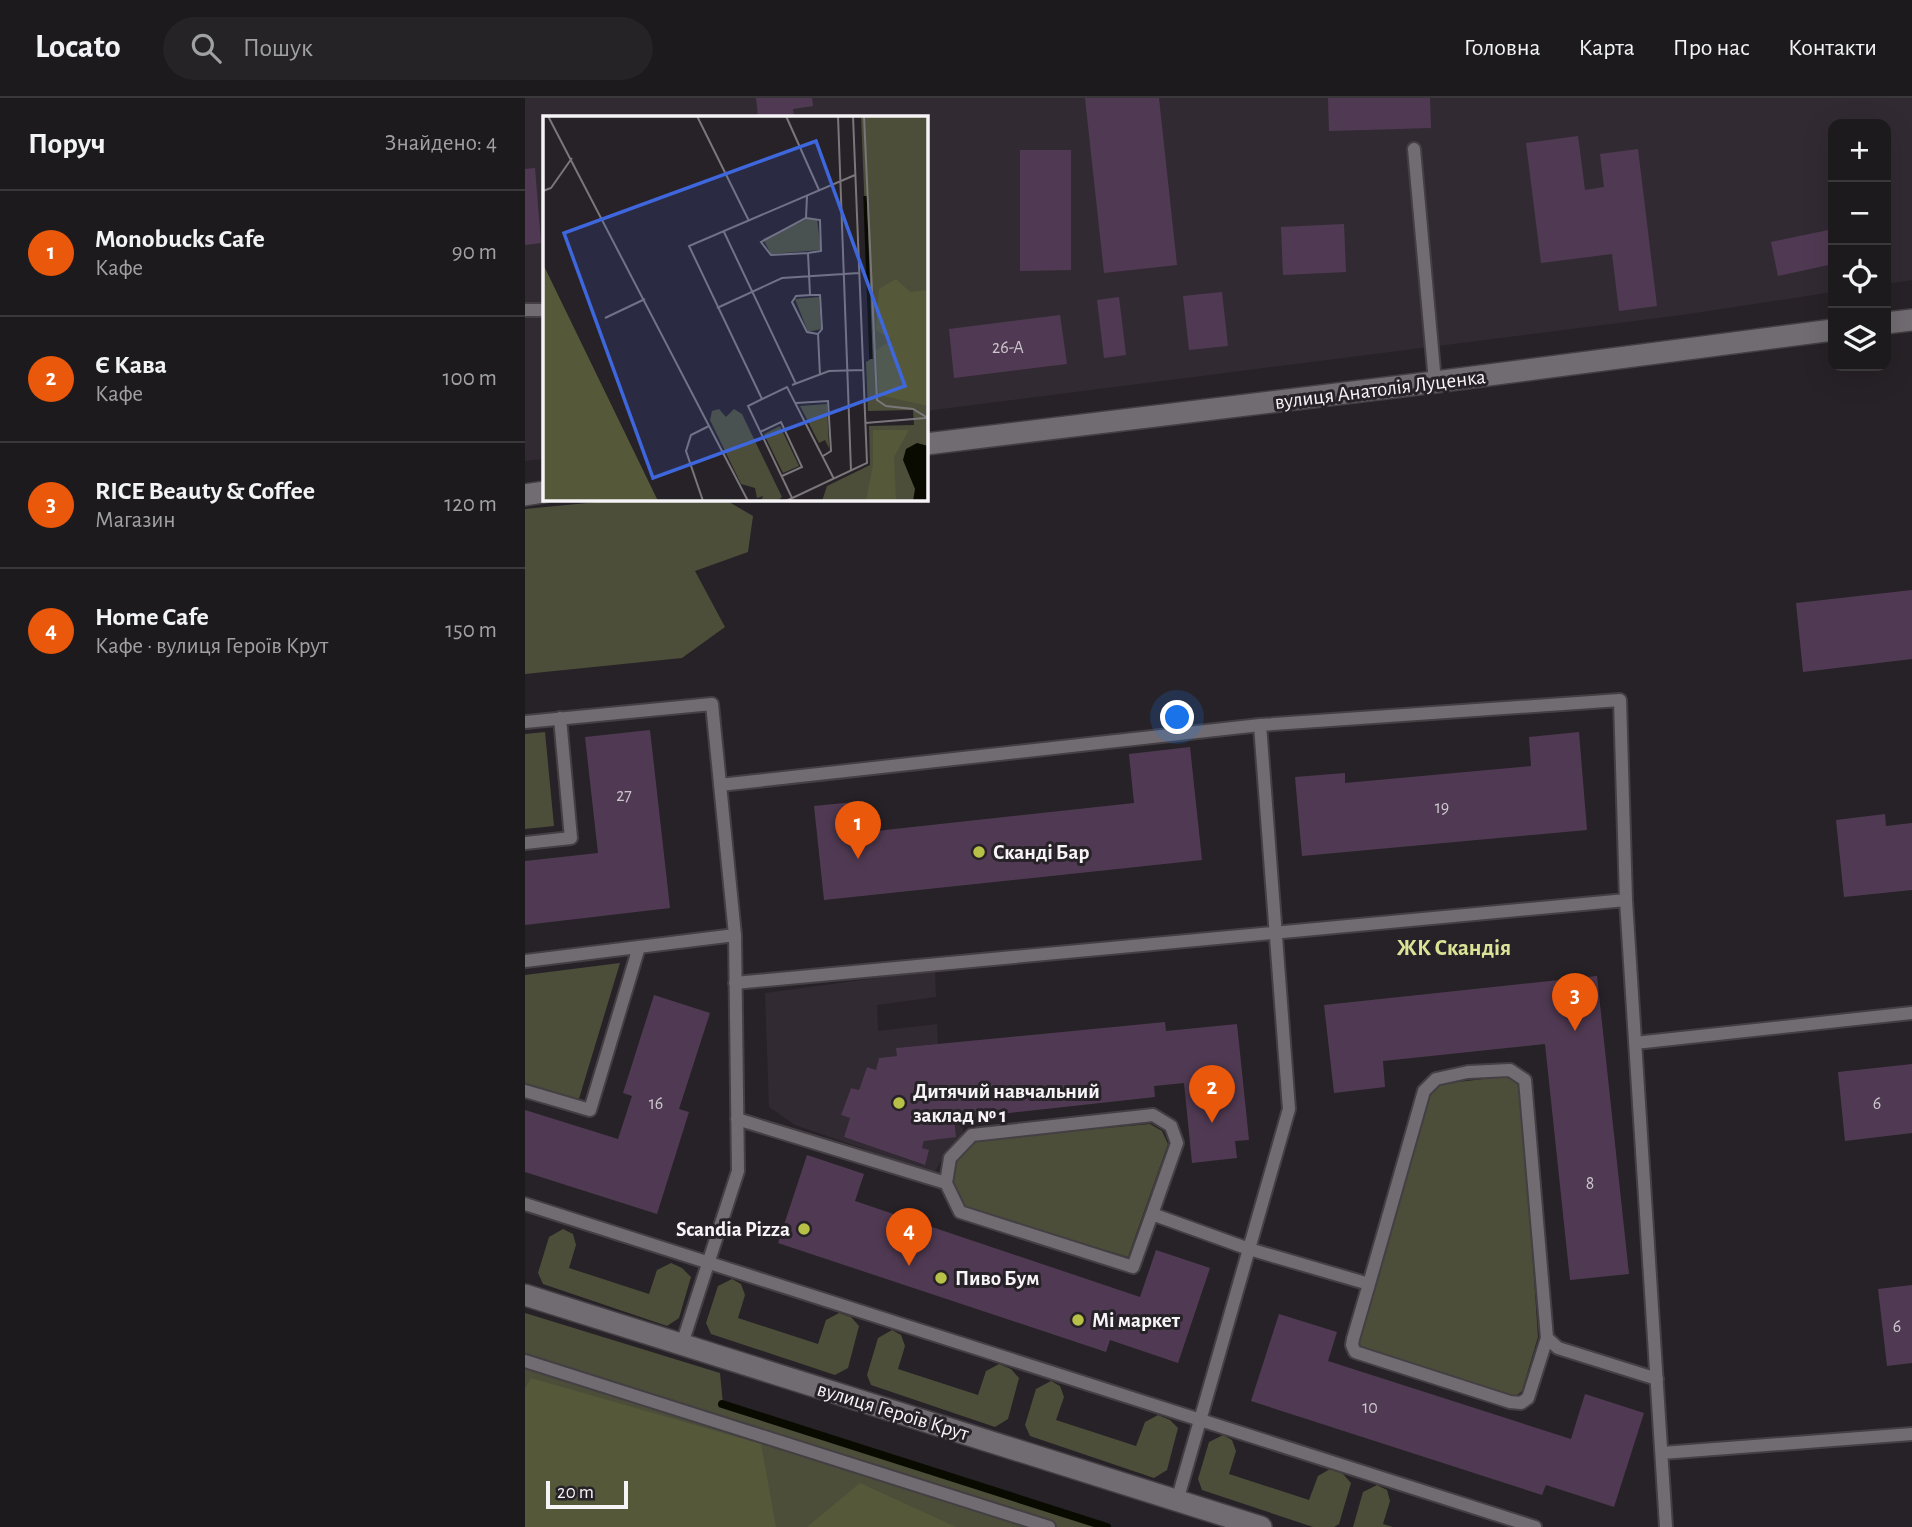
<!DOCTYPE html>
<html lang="uk">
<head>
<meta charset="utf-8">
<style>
	body { margin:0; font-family:"Alegreya Sans",sans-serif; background:#252326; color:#f1f3f6 }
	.controls { position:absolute; right:21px; top:21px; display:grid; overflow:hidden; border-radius:14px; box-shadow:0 7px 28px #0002 }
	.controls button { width:63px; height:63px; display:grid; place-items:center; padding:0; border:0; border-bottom:2px solid #3b383b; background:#1d1a1d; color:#f1f3f6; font:35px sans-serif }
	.scale { position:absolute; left:21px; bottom:18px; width:82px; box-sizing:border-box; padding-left:7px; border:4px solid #f7f4f7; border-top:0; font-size:19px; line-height:24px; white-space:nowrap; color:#f7f4f7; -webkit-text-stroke:5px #272227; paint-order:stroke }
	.you { position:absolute; left:653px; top:620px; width:24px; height:24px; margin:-18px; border:5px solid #fff; border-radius:50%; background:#1a73e8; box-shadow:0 0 0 10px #1a73e833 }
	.badge { display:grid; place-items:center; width:46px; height:46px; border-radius:50%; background:#ea580c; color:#fff; font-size:23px; font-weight:700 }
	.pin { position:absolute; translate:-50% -58px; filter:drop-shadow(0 2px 4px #0008) }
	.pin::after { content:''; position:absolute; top:37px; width:24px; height:21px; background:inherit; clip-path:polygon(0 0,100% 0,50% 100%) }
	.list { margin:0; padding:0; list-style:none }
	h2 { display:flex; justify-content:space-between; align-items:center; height:91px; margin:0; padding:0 28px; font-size:30px }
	h2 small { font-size:23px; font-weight:400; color:#a0a1a4 }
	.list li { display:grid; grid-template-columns:46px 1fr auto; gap:21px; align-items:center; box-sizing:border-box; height:126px; padding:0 28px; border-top:2px solid #3b383b }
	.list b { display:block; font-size:26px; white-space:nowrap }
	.list p { margin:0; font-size:23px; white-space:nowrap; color:#a0a1a4 }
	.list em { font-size:23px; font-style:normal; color:#a0a1a4 }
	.icon { flex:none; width:38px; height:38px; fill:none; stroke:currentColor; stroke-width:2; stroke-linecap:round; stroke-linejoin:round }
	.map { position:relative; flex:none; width:1387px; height:1429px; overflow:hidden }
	header { display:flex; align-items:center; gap:42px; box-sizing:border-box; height:98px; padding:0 35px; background:#1d1a1d; border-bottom:2px solid #3b383b }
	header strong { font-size:33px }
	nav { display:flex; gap:38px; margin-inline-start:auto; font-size:24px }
	.search { width:490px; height:63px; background:#252326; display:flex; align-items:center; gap:18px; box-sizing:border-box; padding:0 24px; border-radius:38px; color:#a0a1a4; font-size:26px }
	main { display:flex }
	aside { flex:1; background:#1d1a1d }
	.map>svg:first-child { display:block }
	.built { fill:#322a33 }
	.green { fill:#4c4e39 }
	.forest { fill:#555939 }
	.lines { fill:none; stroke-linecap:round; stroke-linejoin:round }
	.stream { stroke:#0a0b00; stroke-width:8 }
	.building { fill:#503a53 }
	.service-casing { stroke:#433f43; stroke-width:16 }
	.minor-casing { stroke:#433f43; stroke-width:24 }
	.service { stroke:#716c72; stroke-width:12 }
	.minor { stroke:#716c72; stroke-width:21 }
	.poi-dot { fill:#b7c148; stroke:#272227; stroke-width:2.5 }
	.labels { text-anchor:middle; stroke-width:6; stroke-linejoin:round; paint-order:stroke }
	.number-label { font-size:18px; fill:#cdc6ce }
	.street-label { font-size:21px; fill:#f7f4f7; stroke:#272227 }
	.poi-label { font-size:21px; font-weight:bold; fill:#f7f4f7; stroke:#272227; text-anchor:start }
	.neighbourhood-label { font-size:23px; font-weight:bold; fill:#dbe496; stroke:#272227 }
	.inset-river { fill:none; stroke:#0a0b00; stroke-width:3.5 }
	.inset-road { fill:none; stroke:#7a767a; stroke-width:2 }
	.view { fill:#3e67dd; fill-opacity:0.15; stroke:#3e67dd; stroke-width:3.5 }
	.inset-edge { fill:none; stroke:#f7f4f7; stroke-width:3.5 }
</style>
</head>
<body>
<header>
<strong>Locato</strong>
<div class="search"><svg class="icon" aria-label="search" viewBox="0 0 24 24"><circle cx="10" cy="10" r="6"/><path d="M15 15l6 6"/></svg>Пошук</div>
<nav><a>Головна</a><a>Карта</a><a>Про нас</a><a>Контакти</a></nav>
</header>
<main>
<aside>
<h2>Поруч<small>Знайдено: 4</small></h2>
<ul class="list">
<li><span class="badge">1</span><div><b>Monobucks Cafe</b><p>Кафе</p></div><em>90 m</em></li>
<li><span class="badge">2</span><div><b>Є Кава</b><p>Кафе</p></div><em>100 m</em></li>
<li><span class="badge">3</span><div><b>RICE Beauty &amp; Coffee</b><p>Магазин</p></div><em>120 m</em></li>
<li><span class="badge">4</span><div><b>Home Cafe</b><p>Кафе · вулиця Героїв Крут</p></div><em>150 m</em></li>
</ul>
</aside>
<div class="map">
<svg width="1387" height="1429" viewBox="0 0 1387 1429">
	<rect width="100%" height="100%" fill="#272227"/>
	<path class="built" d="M0,0H1387V182L1361,186V26H1308V194L1157,217L401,313V19H19V361L0,363Z
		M410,872L411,899L352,907L353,933L412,926L413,946L372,950V958L355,960L351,972L342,969L334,992L326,990L316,1017L325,1020L319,1039L399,1067L404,1053L397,1050L399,1043L429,1021L438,1020V1039L419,1058L409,1075L270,1027L244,1009L240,895Z"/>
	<path class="green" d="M103,401H199L228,418L223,454L170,473L200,529L157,560L0,576V411Z
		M20,634L29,728L0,731V636Z
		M95,865L53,1004L0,987V877Z
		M984,978L996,986L1013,1239L997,1293L990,1299L833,1252L831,1241L905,997L916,986Z
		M625,1026L637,1033L643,1046L603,1159L439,1109C422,1076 421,1070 447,1042Z
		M38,1131L48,1136L51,1147L44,1170L124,1196L132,1172L146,1165L157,1170L166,1179L154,1220L142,1228L18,1186L13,1175L24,1139Z
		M207,1181L216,1186L220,1197L213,1220L293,1246L301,1222L314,1215L326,1219L334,1228L323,1270L310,1277L186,1236L181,1225L193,1188Z
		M0,1215L195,1275L198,1306L582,1429H0Z
		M367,1232L376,1237L380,1248L373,1271L453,1297L461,1273L474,1266L486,1271L494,1280L483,1321L470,1329L346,1287L342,1277L353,1240Z
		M526,1283L535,1288L539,1299L531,1322L611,1348L620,1324L633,1317L645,1322L653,1330L642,1372L629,1380L505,1338L500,1327L511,1291Z
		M698,1337L707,1342L711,1353L704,1376L784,1402L793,1378L805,1371L818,1376L826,1385L814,1426L809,1429H788L677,1392L673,1381L684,1344Z
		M852,1387L862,1392L865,1403L858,1426L868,1429H828L838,1394Z"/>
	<path class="forest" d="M6,1280L236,1346L251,1429H0V1290Z
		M335,1385L431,1429H282Z"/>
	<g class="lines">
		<path class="stream" d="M197,1306L582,1429"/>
	</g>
	<path class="building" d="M231,0H287L288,8L268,11L269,19H233Z
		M560,0H634L652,167L579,175Z
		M803,0H905L906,30L804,33Z
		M1053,38L1060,92L1079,89L1075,56L1113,51L1132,208L1094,213L1087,156L1016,165L1001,45Z
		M495,52H546V172L495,173Z
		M10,70L16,145L0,147V71Z
		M819,126L821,174L758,177L756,129Z
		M1308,131V166L1253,178L1246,144Z
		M697,194L703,248L664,252L658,198Z
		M594,199L601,257L579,260L572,202Z
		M535,217L542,266L429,280L424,231Z
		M1387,492V561L1278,574L1271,505Z
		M125,632L145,810L0,827V763L73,755L60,639Z
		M1054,634L1062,732L777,758L770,679L820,675V685L1006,668L1004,639Z
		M665,649L677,762L299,802L289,708L339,703L342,734L609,705L604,656Z
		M1360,716L1361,728L1387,725V792L1319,799L1311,722Z
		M1072,878L1104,1176L1045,1182L1020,946L858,963L860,989L809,995L799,907Z
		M129,897L185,915L154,1011L164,1014L132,1116L0,1074V1012L93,1041L107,998L98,995Z
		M640,924L641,933L712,926L724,1042L710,1043L712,1060L667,1065L659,985L629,988L630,999L429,1021L431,1039L399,1043L397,1050L404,1052L400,1067L319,1039L325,1020L316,1017L326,990L334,992L342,969L351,972L354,960L372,958L371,950Z
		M1387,966V1035L1320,1043L1313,974Z
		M282,1057L339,1076L330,1103L615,1199L631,1152L685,1170L653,1265L585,1242L581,1254L253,1145Z
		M1387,1187V1265L1362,1268L1353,1191Z
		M754,1216L812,1234L803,1263L1046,1341L1060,1296L1119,1315L1089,1409L1021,1387L1017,1397L726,1303Z"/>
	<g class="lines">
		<defs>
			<path id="service" d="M889,51L910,284
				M0,212H19
				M0,624L187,606L210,837L0,863
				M195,687L735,627L1095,602L1101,802L1141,1429
				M0,745L46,740L35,620
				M210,885L1101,802
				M1110,945L1387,915
				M0,993L65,1012L114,849
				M212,1021L421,1085L425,1060L447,1037L628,1017L646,1028L652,1045L627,1116L724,1151L844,1186L899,993L911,981L943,974L985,972L1000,982L1022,1240L1033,1250L1132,1281
				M421,1085L435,1114L608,1169L627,1116
				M0,1106L1010,1429
				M844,1186L828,1241L827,1247L830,1254L985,1304L996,1305L1003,1300L1022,1240
				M157,1246L213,1073L210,837
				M0,1263L524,1429
				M1137,1355L1387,1336
				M652,1403L764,1011L735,627"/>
			<path id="minor" d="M1361,225L1387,222
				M401,346L910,284L1308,232
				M0,397L19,394
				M0,1197L736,1429"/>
		</defs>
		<use href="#service" class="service-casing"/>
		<use href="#minor" class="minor-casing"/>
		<use href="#service" class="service"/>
		<use href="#minor" class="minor"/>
	</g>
	<g class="poi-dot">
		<circle cx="454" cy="754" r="7"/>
		<circle cx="374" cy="1005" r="7"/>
		<circle cx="279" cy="1131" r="7"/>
		<circle cx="416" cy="1180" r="7"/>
		<circle cx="553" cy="1222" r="7"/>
	</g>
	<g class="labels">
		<g class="number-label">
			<text x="483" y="255">26-А</text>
			<text x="99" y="703">27</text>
			<text x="917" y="715">19</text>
			<text x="131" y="1011">16</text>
			<text x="1352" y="1011">6</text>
			<text x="1065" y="1091">8</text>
			<text x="1372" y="1234">6</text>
			<text x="845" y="1315">10</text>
		</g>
		<g class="street-label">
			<text transform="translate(855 291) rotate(-7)" y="7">вулиця Анатолія Луценка</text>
			<text transform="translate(368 1313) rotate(17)" y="7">вулиця Героїв Крут</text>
		</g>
		<g class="poi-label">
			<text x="468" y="761">Сканді Бар</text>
			<text x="388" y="1000">Дитячий навчальний<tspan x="388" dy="24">заклад № 1</tspan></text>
			<text x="265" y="1138" text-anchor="end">Scandia Pizza</text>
			<text x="430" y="1187">Пиво Бум</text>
			<text x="567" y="1229">Мі маркет</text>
		</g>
		<g class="neighbourhood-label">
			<text x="929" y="857">ЖК Скандія</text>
		</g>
	</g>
	<g transform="translate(18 18)">
		<rect width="385" height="385" fill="#272227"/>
		<path d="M318,0H385V385H279L284,370L327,349L326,310L371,309L370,294L325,295L323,246L328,243ZM264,103H274L278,134L228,138L220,123ZM276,181L278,213L265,216L252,183ZM284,288L286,332L282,324L276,327L257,290ZM176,293L183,301L191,293L199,298L239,381L234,385H218L220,380L214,382L212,372L198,368L167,304L169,295ZM237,310L256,350L240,357L221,318Z" fill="#4c4e39"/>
		<path d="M0,148L115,385H0ZM353,163L367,176L385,174V290L336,279L333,234L349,224L333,214L336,173ZM330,314H366L351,341L353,385H323L330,349Z" fill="#555939"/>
		<path d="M374,327L385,330V385H370L372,373L360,344L363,333Z" fill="#0a0b00"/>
		<path class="inset-river" d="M322,80L328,243"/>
		<path class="inset-road" d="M5,0L205,385M154,0L206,105M243,0L276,74M295,0L308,355M321,0L334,284L343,290L370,293L385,302M0,75L8,72L29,42M264,80L263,102L218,126L228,139L265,137L267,179L253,180L249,186L264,216L275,218L277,259M263,102L277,104L278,135L265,137M181,116L253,268M267,179H277L279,213L275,218M174,192L239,162L316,157M62,202L102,183M249,269L286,255L320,254M219,283L146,130L312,59M253,287L285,285L288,335L280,340M322,307L383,302M217,316L238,306L259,351L239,360M249,382L205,290L244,271L291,363M160,385L143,335L148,319L166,310M243,385L324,347L310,0"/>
		<path class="view" d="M273,25L362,270L110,362L21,117Z"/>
		<rect width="385" height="385" class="inset-edge"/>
	</g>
</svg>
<div class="controls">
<button>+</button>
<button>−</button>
<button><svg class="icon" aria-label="locate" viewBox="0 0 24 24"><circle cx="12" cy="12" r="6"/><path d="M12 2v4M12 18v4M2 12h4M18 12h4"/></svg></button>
<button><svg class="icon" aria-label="layers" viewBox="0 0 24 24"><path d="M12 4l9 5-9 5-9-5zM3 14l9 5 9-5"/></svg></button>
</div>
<div class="scale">20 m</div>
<div class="you"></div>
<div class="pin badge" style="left:333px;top:761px">1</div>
<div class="pin badge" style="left:687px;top:1025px">2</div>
<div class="pin badge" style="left:1050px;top:933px">3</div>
<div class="pin badge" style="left:384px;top:1168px">4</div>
</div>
</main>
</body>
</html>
